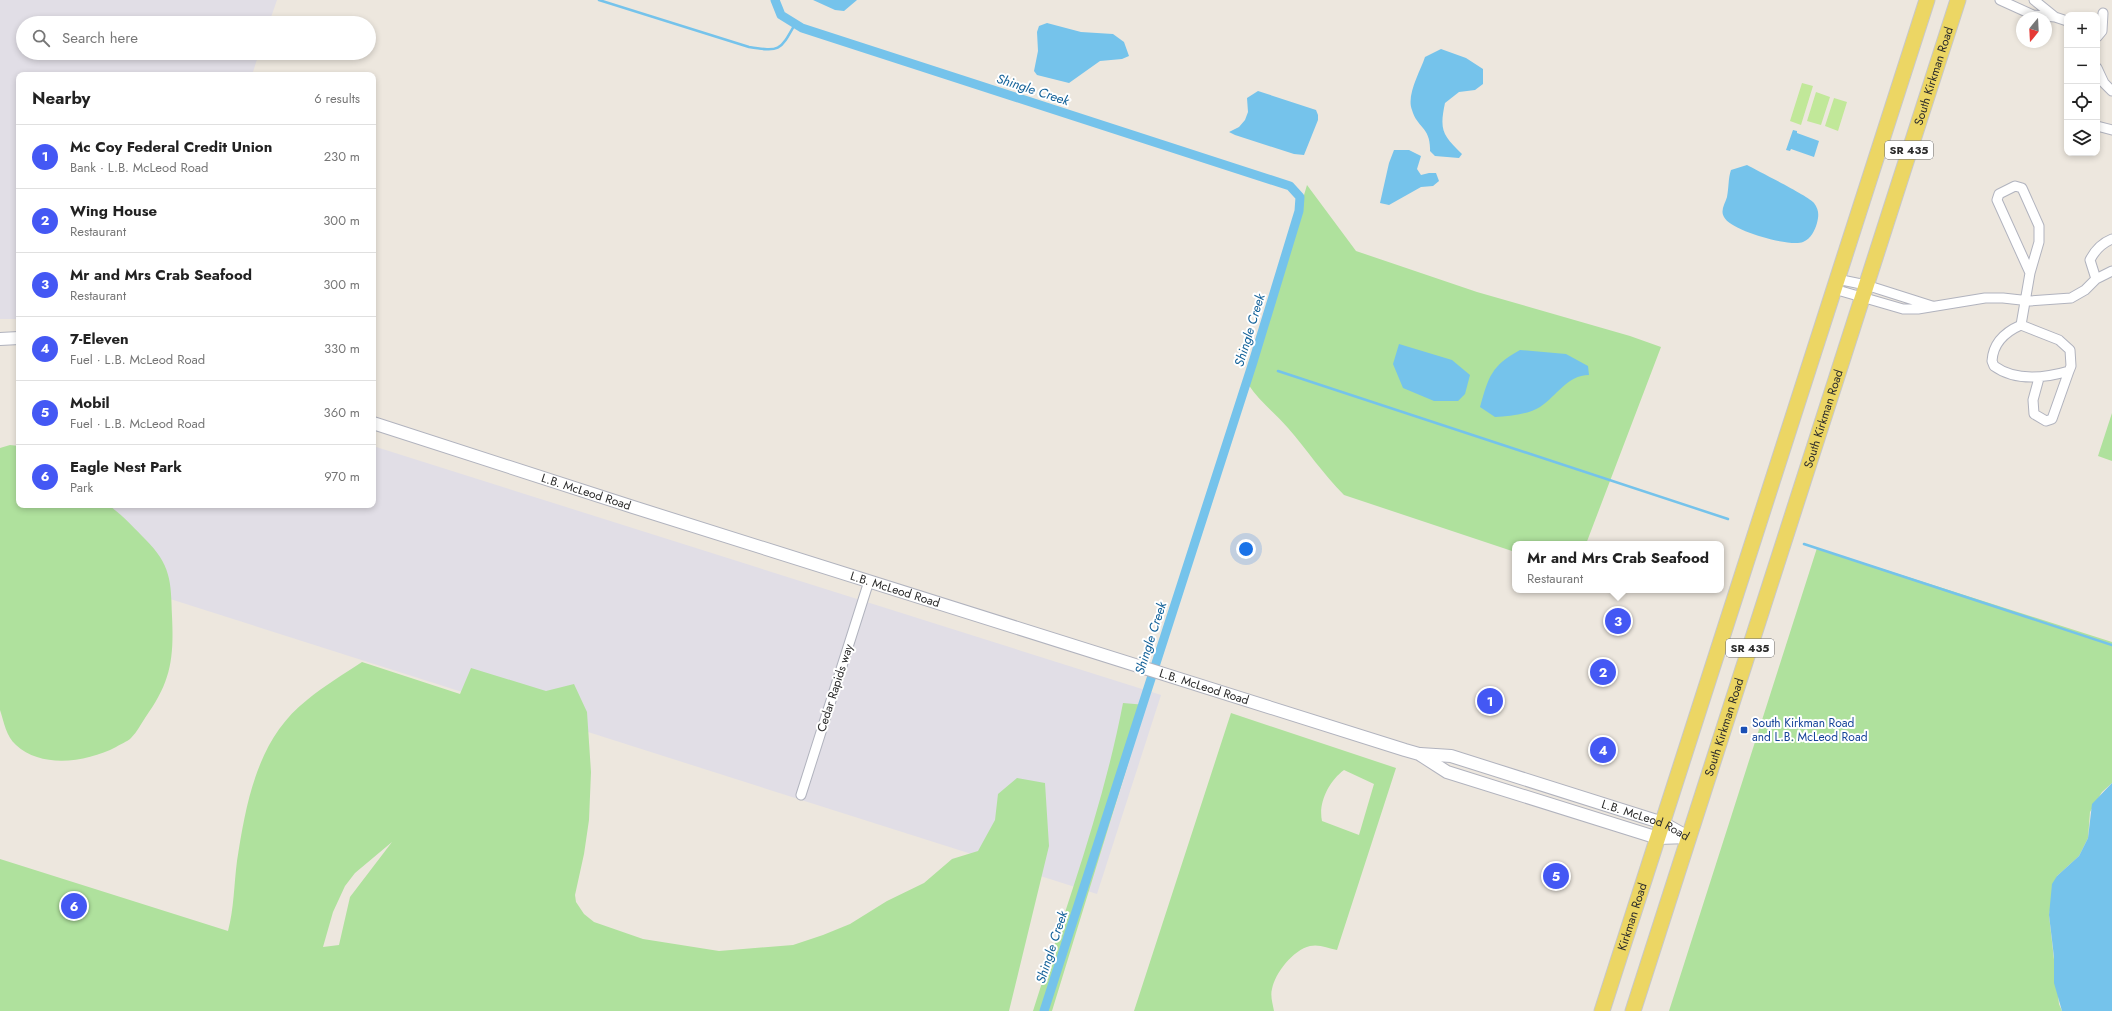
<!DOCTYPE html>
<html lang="en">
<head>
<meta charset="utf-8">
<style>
	body { margin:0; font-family:Jost,sans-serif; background:#f2f2f2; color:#222 }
	.controls { position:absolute; right:12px; top:12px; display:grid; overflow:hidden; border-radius:8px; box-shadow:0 2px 6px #0003 }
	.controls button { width:36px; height:36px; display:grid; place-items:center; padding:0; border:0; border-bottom:1px solid #e0e0e0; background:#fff; color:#222; font:20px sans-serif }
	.compass { position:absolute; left:2016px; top:12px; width:36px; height:36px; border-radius:50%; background:#fff; box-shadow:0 2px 6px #0003; rotate:198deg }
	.you { position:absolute; left:1246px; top:549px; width:14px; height:14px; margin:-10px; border:3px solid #fff; border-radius:50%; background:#1a73e8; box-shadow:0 0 0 6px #1a73e833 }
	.badge { display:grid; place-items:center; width:26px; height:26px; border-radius:50%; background:#4458f4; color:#fff; font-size:13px; font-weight:700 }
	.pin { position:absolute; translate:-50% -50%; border:2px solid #fff; box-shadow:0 1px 4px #0006 }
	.popup { position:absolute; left:1512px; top:541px; width:212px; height:52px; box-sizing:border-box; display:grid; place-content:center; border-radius:8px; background:#fff; filter:drop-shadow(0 1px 3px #0005); font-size:13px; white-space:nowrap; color:#767676 }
	.popup b { font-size:15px; color:#222 }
	.popup::after { content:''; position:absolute; left:50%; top:100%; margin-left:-8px; border:8px solid transparent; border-top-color:#fff }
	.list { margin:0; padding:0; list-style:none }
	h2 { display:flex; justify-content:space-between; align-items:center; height:52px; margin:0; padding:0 16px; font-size:17px }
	h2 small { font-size:13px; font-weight:400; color:#767676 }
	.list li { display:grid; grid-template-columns:26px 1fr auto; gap:12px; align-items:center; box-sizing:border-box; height:64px; padding:0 16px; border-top:1px solid #e0e0e0 }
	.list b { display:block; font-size:15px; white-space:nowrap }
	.list p { margin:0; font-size:13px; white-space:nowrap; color:#767676 }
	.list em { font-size:13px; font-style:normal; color:#767676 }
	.icon { flex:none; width:22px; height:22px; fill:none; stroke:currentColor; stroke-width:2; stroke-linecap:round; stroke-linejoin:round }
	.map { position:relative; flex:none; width:2112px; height:1011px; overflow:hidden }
	.search { position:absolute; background:#fff; box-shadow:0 2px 6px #0003; left:16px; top:16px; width:360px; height:44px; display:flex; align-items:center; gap:10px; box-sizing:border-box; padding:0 14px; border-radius:22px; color:#767676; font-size:15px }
	.panel { position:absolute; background:#fff; box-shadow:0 2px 6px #0003; left:16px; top:72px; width:360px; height:436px; border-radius:8px }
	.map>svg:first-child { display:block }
	.industrial { fill:#e1dee6 }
	.green { fill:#afe19d; fill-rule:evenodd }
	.pitch { fill:#c1e899 }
	.water { fill:#75c3eb }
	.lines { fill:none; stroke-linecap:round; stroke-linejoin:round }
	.stream { stroke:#75c3eb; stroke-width:2.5 }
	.canal { stroke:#75c3eb; stroke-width:9 }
	.minor-casing { stroke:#b1b3be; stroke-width:11 }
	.tertiary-casing { stroke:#b1b3be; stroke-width:14 }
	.primary-casing { stroke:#c8c8c8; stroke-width:17 }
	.minor { stroke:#fff; stroke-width:9 }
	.tertiary { stroke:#fff; stroke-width:12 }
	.primary { stroke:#ecd664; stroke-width:15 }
	.transit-dot { fill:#1a4fb4; stroke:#fff; stroke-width:1.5 }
	.labels { text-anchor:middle; stroke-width:4; stroke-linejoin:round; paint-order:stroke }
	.shield { fill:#fff; stroke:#6b6b6b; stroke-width:1 }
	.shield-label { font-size:11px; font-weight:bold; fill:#2b2b2b }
	.street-label { font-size:12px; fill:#2b2b2b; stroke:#fff }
	.transit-label { font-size:12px; fill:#164399; stroke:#fff; text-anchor:start }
	.water-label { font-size:13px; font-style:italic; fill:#126199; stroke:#fff }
</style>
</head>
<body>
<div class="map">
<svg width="2112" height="1011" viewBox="0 0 2112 1011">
	<rect width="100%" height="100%" fill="#ede7de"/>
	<path class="industrial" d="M0,0H277L269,23H23V53H259L252,75H19V319H0Z
		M373,446L1161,695L1097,894L101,577L27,505H373Z"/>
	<path class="green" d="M1307,185L1356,251L1477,292L1630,336L1661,347L1586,544H1515V552L1344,495C1323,474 1307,450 1288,428C1275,413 1259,401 1248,384Z
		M2112,413V461L2098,456Z
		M10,445L19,446V505C41,505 63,505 86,505C91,505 101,503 107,505C117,509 137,531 145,539C171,565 171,581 172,616C174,659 171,682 145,718C141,724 137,732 131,738C127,742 120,744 116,747C87,762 42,769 16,745C6,736 4,722 0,710V448Z
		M1817,548L2112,642V783L2102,792L2090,812L2088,838L2079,856L2057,876L2049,915L2059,1004L2062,1011H1669Z
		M362,662L460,694L471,668L546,691L574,684L587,712L591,772L589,820L584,854L575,895L576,902L584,914L594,922L643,939L719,951L793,945L823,935L850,924L887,901L924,883L952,859L978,851L995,820L998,794L1017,778L1045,783L1049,846L1009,1011H0V859L228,931C234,909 234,884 237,861C246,803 257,739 307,700C324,686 344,674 362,662ZM392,842L350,897L339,945L323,947L333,912L345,886L355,873Z
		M1123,703L1146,705L1052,1011H1033C1065,909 1103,808 1123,703Z
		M1231,713L1396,768L1337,950C1328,948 1319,944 1310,946C1293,950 1275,973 1272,989C1270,996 1273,1005 1274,1011H1134ZM1344,770L1374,784L1359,835L1322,821C1318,803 1329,781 1344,770Z"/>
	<path class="pitch" d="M1802,83L1813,86L1801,125L1790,121Z
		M1816,92L1830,97L1821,125L1807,121Z
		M1834,98L1847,102L1838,131L1825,126Z"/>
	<path class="water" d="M813,0H857L844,11L835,10Z
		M1047,23L1081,32L1113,34L1124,42L1129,56L1122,59L1100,61L1069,83L1037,75L1034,71L1038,51L1037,32L1039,26Z
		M1441,49L1466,58L1483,69V84L1475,90L1459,92L1445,103C1439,131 1443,135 1462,154L1459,158L1435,156L1430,151C1431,127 1417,128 1412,110C1406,95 1420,72 1425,57Z
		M1258,91L1316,110L1318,115V120L1304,155L1294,154L1235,135L1229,132L1239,127L1245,120L1248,112L1247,98Z
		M1793,130L1797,131V133L1819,141L1814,157L1791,149L1790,151L1786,150Z
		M1394,150H1409L1421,156L1417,169L1421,175L1429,173H1436L1439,181L1433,186L1421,187L1389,205L1380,203L1389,163Z
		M1747,165C1758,171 1810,197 1814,203C1819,210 1819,215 1817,223C1815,230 1811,239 1803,242C1789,247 1731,231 1724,217C1720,210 1725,204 1727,197C1729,187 1728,179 1731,170Z
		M1399,344L1452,360L1470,375L1465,394L1458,401H1434L1403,388L1393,364Z
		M1520,350L1566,354L1588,366L1589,375C1567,375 1557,396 1540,407C1527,415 1509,416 1495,417L1480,407C1489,376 1491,366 1520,350Z
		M2112,783V1011H2062L2054,983V957L2049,915L2052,884L2057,876L2079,856L2088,838L2092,804Z"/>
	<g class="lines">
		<path class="stream" d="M599,0L749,47C780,52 780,51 795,24
			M1278,371L1728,519
			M1804,544L2112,645"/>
		<path class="canal" d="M775,0L781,15L802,28L1290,186L1300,197L1299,211L1253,362L1044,1011"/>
		<defs>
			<path id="minor" d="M2000,0L2033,15L2055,17L2067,21
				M2034,0L2055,17
				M2097,37L2102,31L2103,13
				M2097,68L2104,83L2112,91
				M2097,126L2112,130
				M2030,273L1997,200L1999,194L2015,186L2022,188L2039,226V242L2030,273L2021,325L2059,340L2070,350L2071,366L2069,371L2052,419L2046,421L2034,414L2033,400L2039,378
				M1837,279L1866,285L1932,306
				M2096,279L2090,260C2095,250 2102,243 2112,239
				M1834,289L1903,309H1918L1985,298H2003L2030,301L2071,298L2085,290L2096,279L2112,271
				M2021,325C2005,332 1993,343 1992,361L1994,366C2016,382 2045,378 2069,371
				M801,795L869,581"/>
			<g id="tertiary">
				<path d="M0,339L19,338"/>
				<path id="s1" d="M373,423L633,507L1405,750L1419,754L1447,772L1658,838L1689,837"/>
				<path id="s2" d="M1420,754L1451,756L1663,823L1688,837"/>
			</g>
			<g id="primary">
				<path id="s3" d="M1602,1011L1927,0"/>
				<path id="s4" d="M1633,1011L1958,0"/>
			</g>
		</defs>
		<use href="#minor" class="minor-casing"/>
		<use href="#tertiary" class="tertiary-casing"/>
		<use href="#primary" class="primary-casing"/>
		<use href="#minor" class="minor"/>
		<use href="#tertiary" class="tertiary"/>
		<use href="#primary" class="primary"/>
	</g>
	<rect class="transit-dot" x="1740" y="726" width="8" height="8" rx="2"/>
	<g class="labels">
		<g class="shield">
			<rect x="1885" y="141" width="48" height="18" rx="3"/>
			<rect x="1726" y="639" width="48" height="18" rx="3"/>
		</g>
		<g class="shield-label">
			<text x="1909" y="154">SR 435</text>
			<text x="1750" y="652">SR 435</text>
		</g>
		<g class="street-label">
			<text dy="4" stroke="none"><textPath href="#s4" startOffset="982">South Kirkman Road</textPath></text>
			<text dy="4" stroke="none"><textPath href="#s4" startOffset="622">South Kirkman Road</textPath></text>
			<text dy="4" stroke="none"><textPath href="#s1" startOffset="224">L.B. McLeod Road</textPath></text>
			<text dy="4" stroke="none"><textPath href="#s1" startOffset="548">L.B. McLeod Road</textPath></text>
			<text dy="4" stroke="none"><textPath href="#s1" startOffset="872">L.B. McLeod Road</textPath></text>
			<text transform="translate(835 688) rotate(-72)" y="4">Cedar Rapids way</text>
			<text dy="4" stroke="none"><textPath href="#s4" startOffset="298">South Kirkman Road</textPath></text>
			<text dy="4" stroke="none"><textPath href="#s2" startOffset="236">L.B. McLeod Road</textPath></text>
			<text dy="4" stroke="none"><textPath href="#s3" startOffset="99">Kirkman Road</textPath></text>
		</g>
		<g class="transit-label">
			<text x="1752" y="727">South Kirkman Road<tspan x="1752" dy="14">and L.B. McLeod Road</tspan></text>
		</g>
		<g class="water-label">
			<text transform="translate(1033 89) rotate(18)" y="5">Shingle Creek</text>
			<text transform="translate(1249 330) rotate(-73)" y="5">Shingle Creek</text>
			<text transform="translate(1150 638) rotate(-72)" y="5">Shingle Creek</text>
			<text transform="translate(1051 947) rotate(-72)" y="5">Shingle Creek</text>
		</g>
	</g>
</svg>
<div class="controls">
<button>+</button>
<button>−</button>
<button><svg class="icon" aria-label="locate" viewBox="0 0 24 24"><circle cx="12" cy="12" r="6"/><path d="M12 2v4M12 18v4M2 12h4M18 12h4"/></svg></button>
<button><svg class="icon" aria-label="layers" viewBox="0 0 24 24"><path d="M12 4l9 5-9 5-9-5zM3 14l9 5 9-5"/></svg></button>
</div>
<svg class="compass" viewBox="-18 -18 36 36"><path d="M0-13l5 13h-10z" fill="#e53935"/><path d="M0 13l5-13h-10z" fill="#767676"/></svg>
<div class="you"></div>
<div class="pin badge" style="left:1490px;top:701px">1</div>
<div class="pin badge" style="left:1603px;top:672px">2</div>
<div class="pin badge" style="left:1618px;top:621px">3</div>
<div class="popup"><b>Mr and Mrs Crab Seafood</b>Restaurant</div>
<div class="pin badge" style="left:1603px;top:750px">4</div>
<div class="pin badge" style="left:1556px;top:876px">5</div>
<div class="pin badge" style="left:74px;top:906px">6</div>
<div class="search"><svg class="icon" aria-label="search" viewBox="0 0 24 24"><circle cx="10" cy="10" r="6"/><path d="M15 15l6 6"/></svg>Search here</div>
<section class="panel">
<h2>Nearby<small>6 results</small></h2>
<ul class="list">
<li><span class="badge">1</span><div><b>Mc Coy Federal Credit Union</b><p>Bank · L.B. McLeod Road</p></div><em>230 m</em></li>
<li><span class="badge">2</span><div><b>Wing House</b><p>Restaurant</p></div><em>300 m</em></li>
<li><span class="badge">3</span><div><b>Mr and Mrs Crab Seafood</b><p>Restaurant</p></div><em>300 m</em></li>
<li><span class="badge">4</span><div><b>7-Eleven</b><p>Fuel · L.B. McLeod Road</p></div><em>330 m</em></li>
<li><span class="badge">5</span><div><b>Mobil</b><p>Fuel · L.B. McLeod Road</p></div><em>360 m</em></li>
<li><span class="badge">6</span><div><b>Eagle Nest Park</b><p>Park</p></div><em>970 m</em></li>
</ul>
</section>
</div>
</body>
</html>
